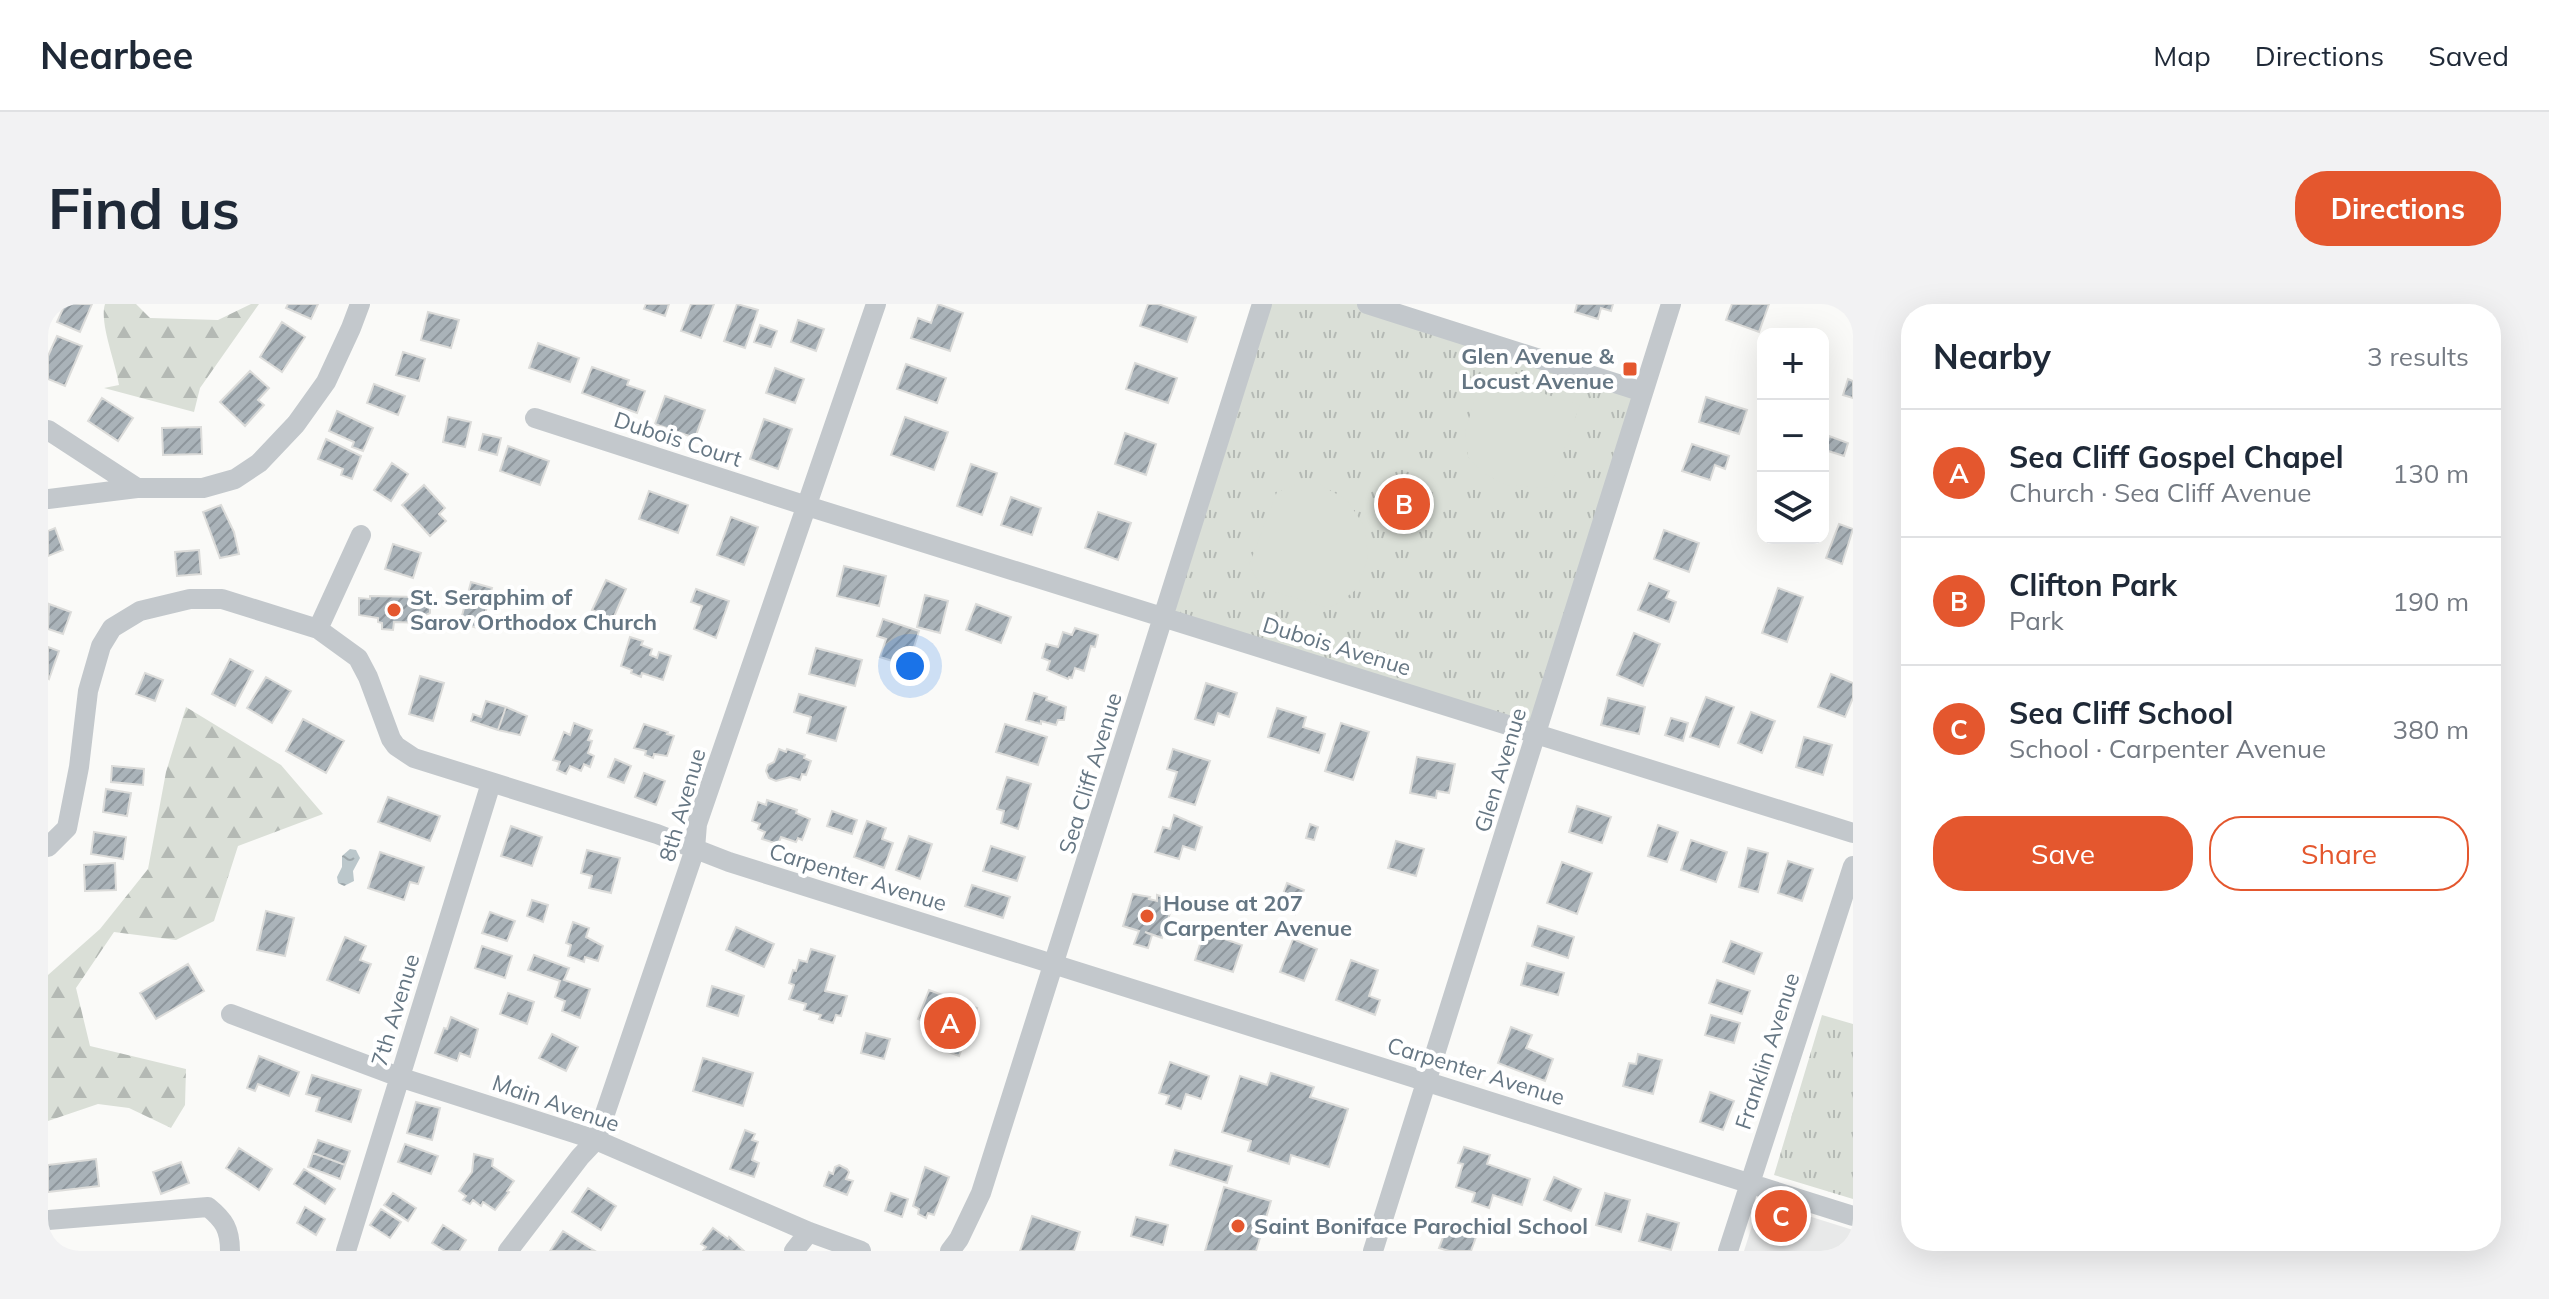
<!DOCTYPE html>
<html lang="en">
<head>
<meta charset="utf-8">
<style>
	body { margin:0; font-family:Mulish,sans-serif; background:#f2f2f3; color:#1f2937 }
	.controls { position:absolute; right:24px; top:24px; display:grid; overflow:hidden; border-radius:16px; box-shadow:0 8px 32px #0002 }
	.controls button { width:72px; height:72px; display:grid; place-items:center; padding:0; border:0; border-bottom:2px solid #e0e1e3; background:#fff; color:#1f2937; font:40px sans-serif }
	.you { position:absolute; left:862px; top:362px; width:28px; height:28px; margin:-20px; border:6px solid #fff; border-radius:50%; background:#1a73e8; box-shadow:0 0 0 12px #1a73e833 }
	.badge { display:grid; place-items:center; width:52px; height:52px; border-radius:50%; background:#e4572e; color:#fff; font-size:26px; font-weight:700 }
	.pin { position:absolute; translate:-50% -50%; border:4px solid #fff; box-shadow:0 2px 8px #0006 }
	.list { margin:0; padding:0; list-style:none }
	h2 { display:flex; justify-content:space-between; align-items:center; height:104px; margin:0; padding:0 32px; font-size:34px }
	h2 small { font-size:26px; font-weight:400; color:#747a83 }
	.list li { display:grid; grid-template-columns:52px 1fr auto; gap:24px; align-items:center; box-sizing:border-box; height:128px; padding:0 32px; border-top:2px solid #e0e1e3 }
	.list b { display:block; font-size:30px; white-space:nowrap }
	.list p { margin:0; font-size:26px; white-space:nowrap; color:#747a83 }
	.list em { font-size:26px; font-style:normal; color:#747a83 }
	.actions { display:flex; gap:16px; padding:24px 32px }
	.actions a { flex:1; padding:18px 0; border:2px solid #e4572e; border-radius:32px; text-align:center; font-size:28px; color:#e4572e }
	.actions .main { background:#e4572e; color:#fff }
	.icon { flex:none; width:44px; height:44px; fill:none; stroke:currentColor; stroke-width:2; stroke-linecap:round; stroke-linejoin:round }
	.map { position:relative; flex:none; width:1805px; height:947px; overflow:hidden; border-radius:32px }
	header { display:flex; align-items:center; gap:48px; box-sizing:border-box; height:112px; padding:0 40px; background:#fff; border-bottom:2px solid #e0e1e3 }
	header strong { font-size:38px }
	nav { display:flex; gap:44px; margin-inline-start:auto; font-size:28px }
	.intro { display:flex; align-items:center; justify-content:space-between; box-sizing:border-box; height:192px; padding:0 48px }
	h1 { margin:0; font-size:56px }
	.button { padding:20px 36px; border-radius:32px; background:#e4572e; color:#fff; font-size:28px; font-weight:700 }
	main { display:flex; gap:48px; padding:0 48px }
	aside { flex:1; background:#fff; border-radius:32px; box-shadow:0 8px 32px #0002 }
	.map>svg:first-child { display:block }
	.built { fill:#e8e9e9 }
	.forest { fill:url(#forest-firs) }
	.park { fill:url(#park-tufts) }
	.pitch { fill:#dadfd7 }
	.water { fill:url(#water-ripples) }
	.building { fill:url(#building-hatch); stroke:#dcdcda; stroke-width:2 }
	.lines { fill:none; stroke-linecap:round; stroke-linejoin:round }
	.minor { stroke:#c3c8cc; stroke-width:20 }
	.poi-dot { fill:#e4572e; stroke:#fff; stroke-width:3 }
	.labels { text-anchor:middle; stroke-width:8; stroke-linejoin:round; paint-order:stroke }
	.poi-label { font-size:22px; font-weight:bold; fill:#657683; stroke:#fff; text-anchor:start }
	.street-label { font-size:22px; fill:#657683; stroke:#fff }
</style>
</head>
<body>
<header>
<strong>Nearbee</strong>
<nav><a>Map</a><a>Directions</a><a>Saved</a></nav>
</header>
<div class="intro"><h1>Find us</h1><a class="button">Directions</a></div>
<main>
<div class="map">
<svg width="1805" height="947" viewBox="0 0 1805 947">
	<defs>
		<pattern id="forest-firs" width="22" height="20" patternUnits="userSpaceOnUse" patternTransform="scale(2)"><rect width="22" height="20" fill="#dadfd7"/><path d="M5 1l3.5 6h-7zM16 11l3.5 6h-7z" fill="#b4b9b4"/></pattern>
		<pattern id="park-tufts" width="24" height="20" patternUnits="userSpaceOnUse" patternTransform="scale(2)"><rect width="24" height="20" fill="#dadfd7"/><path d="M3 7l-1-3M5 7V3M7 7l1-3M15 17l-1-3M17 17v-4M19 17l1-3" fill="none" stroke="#b4b9b4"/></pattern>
		<pattern id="water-ripples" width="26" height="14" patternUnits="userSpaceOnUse" patternTransform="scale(2)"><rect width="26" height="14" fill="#bbc7cb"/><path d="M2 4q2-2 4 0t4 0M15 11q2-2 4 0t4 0" fill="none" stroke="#9ca6aa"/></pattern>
		<pattern id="building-hatch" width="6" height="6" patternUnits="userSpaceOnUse" patternTransform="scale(2)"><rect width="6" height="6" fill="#aab3b9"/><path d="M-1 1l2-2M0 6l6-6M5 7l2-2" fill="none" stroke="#8e969c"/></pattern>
	</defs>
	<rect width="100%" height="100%" fill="#fafaf8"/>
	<path class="built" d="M1712,897L1805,926V947H1696Z"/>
	<path class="forest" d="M57,0H88L102,14L170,16L203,0H211L152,84L146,108L56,84L71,81C68,59 51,19 57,0Z
		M138,403L233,461L275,510L190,542L166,617L128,636L66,628L28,684L42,742L138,765L137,801L123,824L81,804L50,800L0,817V671L52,625L100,565L118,468Z"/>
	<path class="park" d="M1214,0H1319L1595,88L1488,430L1116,313Z
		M1774,711L1805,720V895L1726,871Z"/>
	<path class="pitch" d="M1449,75L1532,101L1502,184L1458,181L1435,169L1420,153L1417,128L1426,98Z
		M1249,180H1271L1299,196L1317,223L1320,253L1309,285L1292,298L1281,304L1214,284L1201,261L1229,188Z"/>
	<path class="water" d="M302,545L308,546L312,554L305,567L306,577L296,582L290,579L289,573L294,563V552Z"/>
	<path class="building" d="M17,0H44L32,28L9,18Z
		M240,0H270L263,15L238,4Z
		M598,0H621L617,12L596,5Z
		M643,0H666L653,34L633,27Z
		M689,0L710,6L697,44L676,37Z
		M890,0L915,9L902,47L863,34L870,14L883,19Z
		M1100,0H1110L1148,13L1139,38L1092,22Z
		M1529,0H1565L1563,7L1553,4L1550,15L1527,8Z
		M1684,0H1721L1711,28L1678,16Z
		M380,8L411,16L403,44L373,36Z
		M750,16L776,25L768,47L743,38Z
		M234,18L257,33L234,68L212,53Z
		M712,21L729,27L723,43L706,38Z
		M9,32L34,42L17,82L0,75V52Z
		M490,39L531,54L522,78L481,64Z
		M355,48L377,55L371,77L348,71Z
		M1087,59L1129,74L1120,99L1078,85Z
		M858,60L898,74L889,99L849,85Z
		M544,63L581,76L579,81L597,87L589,109L534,89Z
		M727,64L756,75L747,99L718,89Z
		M202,67L221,84L210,96L216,101L197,122L172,98Z
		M1800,75L1805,77V94L1795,91Z
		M326,80L357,92L350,111L319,99Z
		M617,92L657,106L647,134L607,120Z
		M1658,93L1699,106L1691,130L1651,118Z
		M54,94L85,114L70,137L40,117Z
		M289,107L325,124L315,147L304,143L306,138L281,127Z
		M400,113L423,118L417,143L395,138Z
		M857,113L900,128L886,166L843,151Z
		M716,115L744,125L730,165L702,155Z
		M153,123L154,150L115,151L114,124Z
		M1077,129L1108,140L1098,171L1067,160Z
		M435,130L453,134L449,151L431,146Z
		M1781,132L1800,139L1796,152L1777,146Z
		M278,135L313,152L304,175L293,171L295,165L270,155Z
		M1644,140L1681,152L1677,165L1667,161L1662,176L1634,167Z
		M460,142L501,157L492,181L452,167Z
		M344,159L360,170L343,197L326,186Z
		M923,160L949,169L934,211L909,202Z
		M376,181L397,204L391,210L398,217L382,232L354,201Z
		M601,187L640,201L630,229L591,215Z
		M963,193L993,204L984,231L953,221Z
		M173,201L186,228L191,250L172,254L155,208Z
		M1050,208L1083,219L1070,256L1037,244Z
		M683,213L710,223L696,261L669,251Z
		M1791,220L1805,225L1794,260L1778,254Z
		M7,224L15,246L0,252V227Z
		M1616,226L1651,239L1641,268L1606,255Z
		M345,240L373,249L365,274L337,265Z
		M151,246L153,270L129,272L127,248Z
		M796,262L838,272L831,302L789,292Z
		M558,276L578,285L565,315L544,306Z
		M423,278L444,284L433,325L412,319Z
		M1601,279L1621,287L1618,294L1628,298L1621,318L1590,306Z
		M1730,284L1755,293L1739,338L1714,329Z
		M648,285L681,297L668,334L646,325L654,302L643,298Z
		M877,291L900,297L892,329L869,323Z
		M322,292L370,293L382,303V309L378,311L377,319L346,318L345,326L334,325V319L330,318V314L311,311V294L322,295Z
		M1,300L23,308L15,330L0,325Z
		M928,300L963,313L953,339L918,326Z
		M835,315L871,327L860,362L832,353L838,335L829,332Z
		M1027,324L1050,331L1047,343L1043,342L1036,367L1027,364L1024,374L1021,373L1020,375L999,366L1002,357L994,354L998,340L1010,343L1015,328L1024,331Z
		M1586,329L1612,340L1595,382L1569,371Z
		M582,333L595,337L593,341L604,345L602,351L609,354L611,348L623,352L615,376L594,369L593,373L583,369L584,366L573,362Z
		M0,343L11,347L1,375L0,374Z
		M768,344L814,356L807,382L761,370Z
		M182,355L205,367L187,402L164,390Z
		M97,369L115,376L107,397L88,390Z
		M1783,370L1805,379V394L1797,413L1770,403Z
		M372,372L396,379L385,417L361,410Z
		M218,373L243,387L224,419L199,404Z
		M1158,379L1189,389L1181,413L1170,409L1166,421L1147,415Z
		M986,389L999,393L998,396L1018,403L1016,416H1010L1008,421L993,417V420L978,416Z
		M751,390L798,403L788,437L759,429L763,413L746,408Z
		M1658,393L1686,403L1671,443L1642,433Z
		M1560,394L1597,403L1591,430L1553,421Z
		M438,397L458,403L450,426L423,417L425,410L433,413Z
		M458,403L479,412L472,431L450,426Z
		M1229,404L1258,413L1255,423L1277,430L1271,449L1220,433Z
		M1703,408L1727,417L1714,449L1690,439Z
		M1623,414L1640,419L1635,437L1617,431Z
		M255,415L296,437L278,469L238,447Z
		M526,419L544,426L540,436L544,437L540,449L546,452L542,463L536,460L533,467L522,462L518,470L509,466L512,458L505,456L516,428L522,431Z
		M1293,419L1321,428L1305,476L1277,467Z
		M596,420L620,428L619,430L626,432L619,452L606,450L605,454L597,451L598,447L586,444Z
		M957,420L999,433L990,461L948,448Z
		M1756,433L1784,441L1775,471L1748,463Z
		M731,445L738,448L739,445L757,451L756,454L763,457L758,471L754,470L752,476L742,473L728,477L721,474L718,467L720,461L726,458Z
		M1125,445L1162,457L1147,501L1121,493L1129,468L1119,465Z
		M1369,453L1407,460L1401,489L1389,487L1388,494L1362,489Z
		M567,455L583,462L576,479L560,473Z
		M64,462L96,465L95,481L63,478Z
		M596,469L617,477L608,501L587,493Z
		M959,473L983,480L970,525L953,519L956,507L949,505Z
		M58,485L83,489L79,512L55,508Z
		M340,493L392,512L382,537L330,518Z
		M719,496L749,506L748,509L762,515L754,536L750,534L748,538L733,533L730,540L714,535L717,528L710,525L712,520L704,517L710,498L718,501Z
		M1529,502L1563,513L1554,539L1521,528Z
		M784,507L809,516L804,530L779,522Z
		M1126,511L1154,523L1147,546L1135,542L1131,555L1107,548L1115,523L1122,525Z
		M819,517L838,524L834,535L845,539L836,564L806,553Z
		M1262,520L1270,523L1266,536L1258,534Z
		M1610,521L1630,528L1619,558L1600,552Z
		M463,522L494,533L484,562L453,552Z
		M46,528L78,533L75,555L43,550Z
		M861,532L884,540L872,575L848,566Z
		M1643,536L1679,548L1668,578L1633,566Z
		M1348,537L1376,545L1368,572L1340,564Z
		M943,542L977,553L969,577L935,567Z
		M1700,544L1720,549L1710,588L1691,583Z
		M539,546L572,554L563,589L541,584L544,572L533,569Z
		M332,548L376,563L370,580L362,578L356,596L320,584Z
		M1740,557L1765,565L1754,597L1730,589Z
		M1514,558L1544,569L1529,610L1499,599Z
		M67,559L68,586L37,587L36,561Z
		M1239,579L1256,586L1247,610L1230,604Z
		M924,581L962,593L955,614L917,602Z
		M1085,590L1102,593L1101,595L1109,597V591L1124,596L1122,602L1124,603L1114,634L1097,628L1104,631L1100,644L1086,640L1091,627L1075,622Z
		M484,596L500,601L495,618L479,612Z
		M218,607L246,614L237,652L209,646Z
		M442,608L467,617L459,637L434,629Z
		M525,618L541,624L538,633L555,642L550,657L537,653L536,658L520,652L523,641L518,639Z
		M1490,622L1526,633L1520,654L1484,642Z
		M688,623L726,640L716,663L678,646Z
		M1156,628L1194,641L1185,668L1147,656Z
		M297,633L318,642L312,656L323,660L311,689L279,676Z
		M1245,635L1269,645L1256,677L1232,668Z
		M1683,637L1714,649L1706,670L1675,658Z
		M434,642L464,652L457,674L427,664Z
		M763,645L787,652L777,687L799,692L793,712L788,711L785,719L771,715L773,711L756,706L758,700L741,695L746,681L741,679L745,666L748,667L751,656L759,658Z
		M486,651L521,664L516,676L542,685L532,714L514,707L517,697L507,693L512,677L480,666Z
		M1303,656L1330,666L1321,692L1332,696L1327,711L1288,696Z
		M1479,659L1516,669L1510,691L1473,681Z
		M140,660L156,687L108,715L92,689Z
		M1669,676L1702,687L1694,710L1661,699Z
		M664,682L696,692L690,712L659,702Z
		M881,686L929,704L911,752L884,742L891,723L870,715Z
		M460,689L486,698L479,720L452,710Z
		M1663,711L1692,719L1686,739L1657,731Z
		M403,713L430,725L422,753L412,749L409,757L387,749L396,724L399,725Z
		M1463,723L1484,731L1478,744L1505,755L1497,777L1450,759Z
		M818,729L842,735L836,755L813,749Z
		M504,730L530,743L518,767L491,754Z
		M1590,750L1614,756L1605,790L1575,782L1581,759L1588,760Z
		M211,752L251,768L241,792L210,780L207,787L199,784Z
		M655,754L705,769L695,802L645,787Z
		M1122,758L1161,772L1153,795L1138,790L1133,805L1118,800L1121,792L1111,789Z
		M1223,769L1266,783L1262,793L1300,805L1281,863L1243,851L1241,860L1200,847L1203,837L1174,828L1192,772L1219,781Z
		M264,771L313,786L303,818L268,807L272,794L258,790Z
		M1662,788L1686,797L1675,826L1652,818Z
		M368,798L392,804L384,836L359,829Z
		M697,826L707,830L704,836L710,838L704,856L711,859L706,873L682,865Z
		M270,836L302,847L297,861L265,849Z
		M357,840L390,852L383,870L350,858Z
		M1416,843L1442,851L1439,860L1482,875L1474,901L1445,891L1441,904L1424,898L1427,889L1408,883L1415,860L1410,859Z
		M191,844L224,865L211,886L178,864Z
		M1127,846L1184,862L1179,879L1122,861Z
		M265,849L297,861L292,875L260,863Z
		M426,850L445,855L444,862L466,877L459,887L461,888L447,906L435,898L433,902L425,896L422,900L415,896L418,892L411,887L424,868Z
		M48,855L51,882L0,888V861Z
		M133,858L141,879L113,890L105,868Z
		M791,861L799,865L801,868L798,875L805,877L799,891L776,882L781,868L785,870L787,863Z
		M877,863L901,873L886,911L880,909L878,914L870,910L871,905L865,902Z
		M256,865L287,885L277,900L246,880Z
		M1506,873L1533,885L1523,907L1496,896Z
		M1176,883L1223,897L1208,947H1157Z
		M540,884L568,902L553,926L524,908Z
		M345,889L368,904L360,917L336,901Z
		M843,889L860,895L854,913L837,907Z
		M1557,889L1582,896L1573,928L1548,921Z
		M257,903L277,915L268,931L249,919Z
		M333,905L353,918L342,934L322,921Z
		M1599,910L1631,919L1623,946L1591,937Z
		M984,912L1032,928L1026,947H972Z
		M1088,913L1120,921L1115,941L1083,932Z
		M395,921L418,936L411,947H397L384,939Z
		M1404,921L1429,930L1423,947H1401L1391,944L1397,928L1400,930Z
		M665,924L680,935L681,933L696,947H655L658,943L653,940Z
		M515,927L547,947H502Z"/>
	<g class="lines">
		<path class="minor" d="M1319,0L1595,88
			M487,114L759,202L1805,529
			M0,126L89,184H155L187,175L211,159L248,120L278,78L303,24L312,0
			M0,195L89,184
			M270,325L313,231
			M0,543L19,524L31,463L40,387L53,342L64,324L92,307L142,295H174L270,325L310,354L320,373L343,435L348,442L366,454L609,530L681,558L1805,912
			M183,710L351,773L548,836L761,928L813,947
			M0,916L160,903C176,916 182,925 182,947
			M298,947L443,479
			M460,947L532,853L548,836L647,545L649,520L828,0
			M746,947L761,928
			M902,947L911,935L933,889L1214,0
			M1325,947L1623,0
			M1680,947L1805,562"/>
	</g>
	<g class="poi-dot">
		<rect x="1574" y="57" width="16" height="16" rx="4"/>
		<circle cx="346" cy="306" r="8"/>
		<circle cx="1099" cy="612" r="8"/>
		<circle cx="1190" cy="922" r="8"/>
	</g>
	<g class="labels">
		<g class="poi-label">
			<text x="1566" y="60" text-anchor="end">Glen Avenue &amp;<tspan x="1566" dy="25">Locust Avenue</tspan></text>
			<text x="362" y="301">St. Seraphim of<tspan x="362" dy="25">Sarov Orthodox Church</tspan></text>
			<text x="1115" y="607">House at 207<tspan x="1115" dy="25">Carpenter Avenue</tspan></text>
			<text x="1206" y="930">Saint Boniface Parochial School</text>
		</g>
		<g class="street-label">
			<text transform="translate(630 135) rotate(18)" y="8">Dubois Court</text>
			<text transform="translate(1289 342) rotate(17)" y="8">Dubois Avenue</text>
			<text transform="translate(1452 466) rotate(-73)" y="8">Glen Avenue</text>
			<text transform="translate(1042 469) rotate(-73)" y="8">Sea Cliff Avenue</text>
			<text transform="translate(634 501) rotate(-74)" y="8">8th Avenue</text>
			<text transform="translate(810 573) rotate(17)" y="8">Carpenter Avenue</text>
			<text transform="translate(347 706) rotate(-73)" y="8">7th Avenue</text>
			<text transform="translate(1719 747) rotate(-72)" y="8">Franklin Avenue</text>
			<text transform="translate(1428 767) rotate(17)" y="8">Carpenter Avenue</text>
			<text transform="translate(508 799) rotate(19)" y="8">Main Avenue</text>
		</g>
	</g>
</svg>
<div class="controls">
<button>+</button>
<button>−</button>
<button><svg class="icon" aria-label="layers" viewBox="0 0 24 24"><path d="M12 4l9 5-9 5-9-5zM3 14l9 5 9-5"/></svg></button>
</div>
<div class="you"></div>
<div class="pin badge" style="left:902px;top:719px">A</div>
<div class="pin badge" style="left:1356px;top:200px">B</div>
<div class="pin badge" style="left:1733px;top:912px">C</div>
</div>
<aside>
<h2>Nearby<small>3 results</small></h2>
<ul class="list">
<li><span class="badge">A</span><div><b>Sea Cliff Gospel Chapel</b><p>Church · Sea Cliff Avenue</p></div><em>130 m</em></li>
<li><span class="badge">B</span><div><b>Clifton Park</b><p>Park</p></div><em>190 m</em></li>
<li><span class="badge">C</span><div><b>Sea Cliff School</b><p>School · Carpenter Avenue</p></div><em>380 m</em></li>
</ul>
<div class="actions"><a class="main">Save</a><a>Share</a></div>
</aside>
</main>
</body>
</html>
